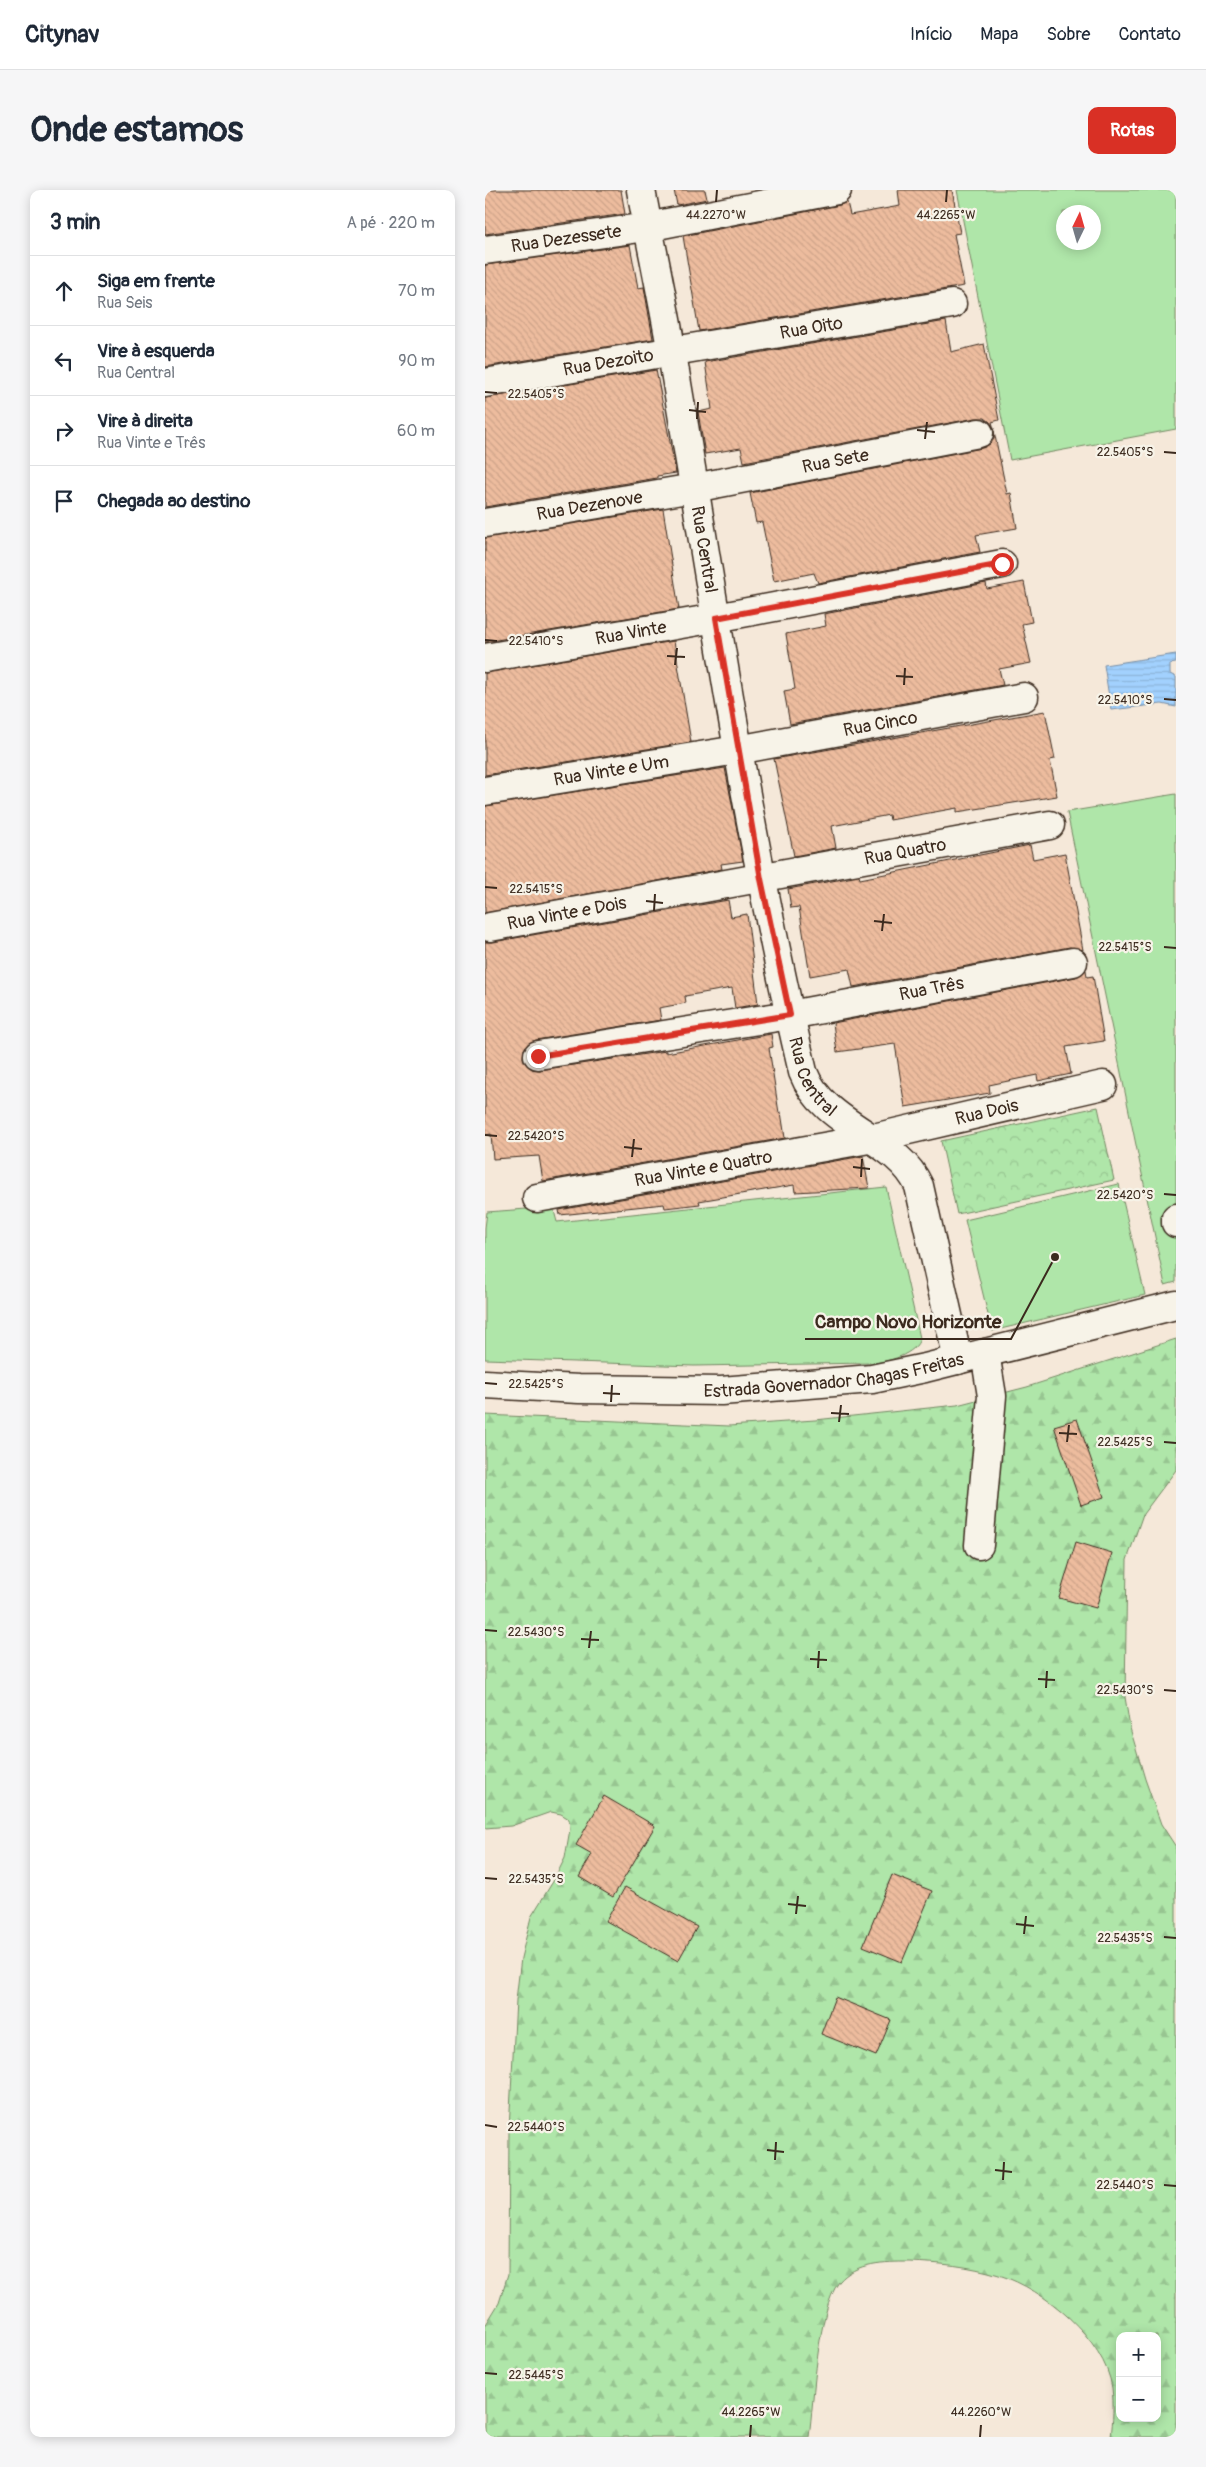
<!DOCTYPE html>
<html lang="pt">
<head>
<meta charset="utf-8">
<style>
	body { margin:0; font-family:Pangolin,sans-serif; background:#f6f6f7; color:#1f2937 }
	.controls { position:absolute; right:15px; bottom:15px; display:grid; overflow:hidden; border-radius:10px; box-shadow:0 2px 12px #0003 }
	.controls button { width:45px; height:45px; display:grid; place-items:center; padding:0; border:0; border-bottom:1px solid #e0e1e3; background:#fff; color:#1f2937; font:25px sans-serif }
	.compass { position:absolute; left:571px; top:15px; width:45px; height:45px; border-radius:50%; background:#fff; box-shadow:0 2px 12px #0003; rotate:5deg }
	.stop { position:absolute; width:15px; height:15px; margin:-11px; border:4px solid #d93025; border-radius:50%; background:#fff }
	.stop.end { background:#d93025; border-color:#fff; box-shadow:0 1px 5px #0008 }
	.list { margin:0; padding:0; list-style:none }
	h2 { display:flex; justify-content:space-between; align-items:center; height:65px; margin:0; padding:0 20px; font-size:21px }
	h2 small { font-size:16px; font-weight:400; color:#747a83 }
	.list li { display:grid; grid-template-columns:32px 1fr auto; gap:15px; align-items:center; box-sizing:border-box; height:70px; padding:0 20px; border-top:1px solid #e0e1e3 }
	.list b { display:block; font-size:19px; white-space:nowrap }
	.list p { margin:0; font-size:16px; white-space:nowrap; color:#747a83 }
	.list em { font-size:16px; font-style:normal; color:#747a83 }
	.icon { flex:none; width:28px; height:28px; fill:none; stroke:currentColor; stroke-width:2; stroke-linecap:round; stroke-linejoin:round }
	.map { position:relative; flex:none; width:691px; height:2247px; overflow:hidden; border-radius:10px }
	header { display:flex; align-items:center; gap:30px; box-sizing:border-box; height:70px; padding:0 25px; background:#fff; border-bottom:1px solid #e0e1e3 }
	header strong { font-size:24px }
	nav { display:flex; gap:28px; margin-inline-start:auto; font-size:18px }
	.intro { display:flex; align-items:center; justify-content:space-between; box-sizing:border-box; height:120px; padding:0 30px }
	h1 { margin:0; font-size:35px }
	.button { padding:12px 22px; border-radius:10px; background:#d93025; color:#fff; font-size:18px; font-weight:700 }
	main { display:flex; gap:30px; padding:0 30px }
	aside { flex:1; background:#fff; border-radius:10px; box-shadow:0 2px 12px #0003 }
	.map>svg:first-child { display:block }
	.grass { fill:#afe6a9; stroke:#758864; fill-rule:evenodd }
	.forest { fill:url(#forest-firs); stroke:#758864; fill-rule:evenodd }
	.park { fill:url(#park-crowns); stroke:#758864 }
	.water { fill:url(#water-rules); stroke:#798ea4 }
	.building { fill:url(#building-back-hatch); stroke:#3b2a1e }
	.lines { fill:none; stroke-linecap:round; stroke-linejoin:round }
	.minor-casing { stroke:#3b2a1e; stroke-width:31 }
	.secondary-casing { stroke:#3b2a1e; stroke-width:31 }
	.minor { stroke:#f7f3e8; stroke-width:28 }
	.secondary { stroke:#f7f3e8; stroke-width:28 }
	.route { stroke:#d93025; stroke-width:6 }
	.ticks { fill:none; stroke:#3b2a1e; stroke-width:2 }
	.labels { text-anchor:middle; stroke-width:4.5; stroke-linejoin:round; paint-order:stroke }
	.street-label { font-size:18px; fill:#3b2a1e; stroke:#f7f3e8 }
	.ticks-label { font-size:12px; text-anchor:middle; fill:#3b2a1e; stroke:#f7f3e8; stroke-width:4.5; stroke-linejoin:round; paint-order:stroke }
	.leader { fill:none; stroke:#3b2a1e; stroke-width:2 }
	.callout-dot { fill:#3b2a1e; stroke:#f7f3e8; stroke-width:2 }
	.callout-label { font-size:19px; text-anchor:middle; font-weight:bold; fill:#3b2a1e; stroke:#f7f3e8; stroke-width:4.5; stroke-linejoin:round; paint-order:stroke }
</style>
</head>
<body>
<header>
<strong>Citynav</strong>
<nav><a>Início</a><a>Mapa</a><a>Sobre</a><a>Contato</a></nav>
</header>
<div class="intro"><h1>Onde estamos</h1><a class="button">Rotas</a></div>
<main>
<aside>
<h2>3 min<small>A pé · 220 m</small></h2>
<ul class="list">
<li><svg class="icon" aria-label="ahead" viewBox="0 0 24 24"><path d="M12 20V5M6 11l6-6 6 6"/></svg><div><b>Siga em frente</b><p>Rua Seis</p></div><em>70 m</em></li>
<li><svg class="icon" aria-label="left" viewBox="0 0 24 24"><path d="M17 20v-9H6M10 6l-5 5 5 5"/></svg><div><b>Vire à esquerda</b><p>Rua Central</p></div><em>90 m</em></li>
<li><svg class="icon" aria-label="right" viewBox="0 0 24 24"><path d="M7 20v-9h11M14 6l5 5-5 5"/></svg><div><b>Vire à direita</b><p>Rua Vinte e Três</p></div><em>60 m</em></li>
<li><svg class="icon" aria-label="arrive" viewBox="0 0 24 24"><path d="M6 21V4h12l-3 4 3 4H6"/></svg><div><b>Chegada ao destino</b></div></li>
</ul>
</aside>
<div class="map">
<svg width="691" height="2247" viewBox="0 0 691 2247">
	<defs>
		<pattern id="forest-firs" width="22" height="20" patternUnits="userSpaceOnUse" patternTransform="scale(1.25)"><rect width="22" height="20" fill="#afe6a9"/><path d="M5 1l3.5 6h-7zM16 11l3.5 6h-7z" fill="#97c591"/></pattern>
		<pattern id="park-crowns" width="20" height="18" patternUnits="userSpaceOnUse" patternTransform="scale(1.25)"><rect width="20" height="18" fill="#afe6a9"/><path d="M2 6a3 3 0 1 1 6 0M12 15a3 3 0 1 1 6 0" fill="none" stroke="#97c591"/></pattern>
		<pattern id="water-rules" width="6" height="5" patternUnits="userSpaceOnUse" patternTransform="scale(1.25)"><rect width="6" height="5" fill="#a2d1fe"/><path d="M0 2.5h6" fill="none" stroke="#8cb4d9"/></pattern>
		<pattern id="building-back-hatch" width="6" height="6" patternUnits="userSpaceOnUse" patternTransform="scale(1.25)"><rect width="6" height="6" fill="#edbc9e"/><path d="M-1 5l2 2M0 0l6 6M5-1l2 2" fill="none" stroke="#cca288"/></pattern>
	</defs>
	<rect width="100%" height="100%" fill="#f5e8d9"/>
	<filter id="ink" filterUnits="userSpaceOnUse"><feTurbulence type="fractalNoise" baseFrequency=".02" numOctaves="2"/><feDisplacementMap in="SourceGraphic" scale="10" xChannelSelector="R" yChannelSelector="G"/><feConvolveMatrix kernelMatrix="1 2 1 2 8 2 1 2 1" color-interpolation-filters="sRGB"/></filter>
	<g filter="url(#ink)">
		<path class="grass" d="M472,0H691V239L525,270ZM608,22V52H578V22Z
			M691,604V1092L680,1095L582,622Z
			M634,994L660,1105L507,1141L480,1030Z
			M401,997L435,1148C432,1164 401,1173 386,1173L209,1176L0,1169V1038L2,1022L68,1017L72,1032Z"/>
		<path class="forest" d="M691,1149V1280L658,1324L642,1370L640,1507L645,1538L660,1589L676,1634L691,1657V2247H626C628,2230 629,2215 627,2198C620,2149 559,2099 514,2085C485,2076 454,2073 424,2072C400,2072 371,2072 354,2092C332,2120 329,2210 324,2247H0V2136L14,2113L23,2084L24,1940L31,1810L36,1768L46,1727L69,1690L80,1668L85,1639L84,1629L76,1624L66,1622L26,1636L0,1638V1225L244,1236L330,1230L472,1215L542,1197ZM635,2146H672V2228H635Z"/>
		<path class="park" d="M613,917L629,990L472,1024L456,951Z"/>
		<path class="water" d="M691,464V473L685,474V484L691,487V517L677,514L626,520L619,475Z"/>
		<path class="building" d="M0,0H136L140,24L0,44Z
			M189,0H220L222,9L192,15Z
			M413,0H467L475,43L469,44L479,96L214,141L198,46L355,15L362,12L365,25L415,16Z
			M145,55L153,98L159,97L168,149L0,177V75Z
			M461,131L466,162L499,154L514,230L507,232L509,239L505,232L500,228H491L259,272L256,258L220,264L213,222L227,219L220,172Z
			M171,180L191,283L172,286V288L0,317V208Z
			M509,241L522,304L526,303L532,338L491,345L495,362L333,393L329,383L289,391L277,332L271,333L265,303L497,258L505,254L509,249Z
			M178,319L194,419L0,452V348Z
			M539,392L547,432L537,434L546,473L514,479L518,495L305,534L299,501L310,499L301,444L341,436L339,424L501,393L502,399Z
			M189,451L206,552L0,585V483Z
			M560,521L570,569L565,570L572,606L472,622V618L405,630L404,625L347,636L351,658L309,666L289,569Z
			M240,578L258,671L236,674L237,679L0,723V616Z
			M545,655L548,669L580,663L598,760L585,757L368,797L364,779L325,786L314,717L306,718L303,699L374,686L375,689Z
			M243,710L246,727L262,724L273,814L250,818L247,798L200,806L201,813L174,818L176,830L51,850L44,853L39,859L38,868L41,874L47,879L55,880L181,861V863L286,844L288,857L284,858L294,923L296,922L300,948L58,991L54,966L8,969L6,944L0,945V752H8Z
			M601,780L602,787L608,786L619,851L581,857L586,884L553,891L552,885L504,895L505,903L420,917L410,854L352,862L348,833L591,787Z
			M378,966L384,998L310,1002L309,995L214,1011L215,1014L180,1018L179,1014L75,1025L74,1020Z
			M592,1229L619,1307L596,1315L569,1236Z
			M591,1352L627,1363L611,1418L574,1408Z
			M119,1606L170,1636L128,1707L94,1687L107,1664L91,1655Z
			M407,1685L447,1701L417,1772L378,1756Z
			M140,1697L212,1737L193,1771L121,1731Z
			M350,1807L406,1830L391,1866L336,1844Z"/>
		<g class="lines">
			<defs>
				<g id="minor">
					<path id="s1" d="M156,0C166,55 178,109 187,164C228,404 262,645 318,882C339,937 412,947 434,996L473,1170"/>
					<path id="s2" d="M0,60L162,37L352,0"/>
					<path id="s3" d="M0,193L467,114"/>
					<path id="s4" d="M0,333L209,298L494,243"/>
					<path id="s5" d="M0,468L231,428L517,374"/>
					<path id="s6" d="M0,601L252,560L539,507"/>
					<path id="s7" d="M5,737L565,635"/>
					<path id="s8" d="M53,865L305,825L588,772"/>
					<path id="s9" d="M52,1008L384,949L618,895"/>
					<path d="M691,1028V1033"/>
					<path d="M494,1355L507,1206L500,1163"/>
				</g>
				<g id="secondary">
					<path id="s10" d="M0,1194L94,1199L236,1201L387,1189L440,1178L691,1115"/>
				</g>
			</defs>
			<use href="#minor" class="minor-casing"/>
			<use href="#secondary" class="secondary-casing"/>
			<use href="#minor" class="minor"/>
			<use href="#secondary" class="secondary"/>
		</g>
	</g>
	<g class="lines" filter="url(#ink)">
		<path class="route" d="M53,866L305,825L276,689L231,428L517,374"/>
	</g>
	<path class="ticks" d="M231,12L232,0M461,12L462,0M0,202L12,203M204,220L221,222M212,229L213,212M432,240L450,242M440,249L442,232M679,262L691,263M0,450L12,451M182,466L200,467M190,475L192,458M411,486L428,487M419,495L420,478M679,509L691,510M0,697L12,698M161,711L178,713M169,721L170,704M389,731L407,733M397,741L399,724M679,757L691,758M0,945L12,946M139,957L157,959M147,967L149,949M368,977L385,979M376,987L377,969M679,1004L691,1005M0,1193L12,1194M118,1203L135,1204M126,1212L127,1195M346,1223L364,1224M354,1232L356,1215M574,1243L592,1244M582,1252L584,1235M679,1252L691,1253M0,1440L12,1441M96,1449L114,1450M104,1458L106,1441M325,1469L342,1470M333,1478L334,1461M553,1489L570,1490M561,1498L562,1481M679,1500L691,1501M0,1688L12,1689M303,1714L321,1716M311,1724L313,1706M531,1734L549,1736M539,1744L541,1726M679,1747L691,1748M0,1935L12,1937M282,1960L299,1962M290,1970L291,1952M510,1980L527,1982M518,1990L519,1972M679,1995L691,1996M0,2183L12,2184M265,2247L266,2235M495,2247L496,2235"/>
	<g class="labels">
		<g class="street-label">
			<text dy="6" stroke="none"><textPath href="#s2" startOffset="82">Rua Dezessete</textPath></text>
			<text dy="6" stroke="none"><textPath href="#s3" startOffset="331">Rua Oito</textPath></text>
			<text dy="6" stroke="none"><textPath href="#s3" startOffset="125">Rua Dezoito</textPath></text>
			<text dy="6" stroke="none"><textPath href="#s4" startOffset="356">Rua Sete</textPath></text>
			<text dy="6" stroke="none"><textPath href="#s4" startOffset="106">Rua Dezenove</textPath></text>
			<text dy="6" stroke="none"><textPath href="#s1" startOffset="365">Rua Central</textPath></text>
			<text dy="6" stroke="none"><textPath href="#s5" startOffset="148">Rua Vinte</textPath></text>
			<text dy="6" stroke="none"><textPath href="#s6" startOffset="401">Rua Cinco</textPath></text>
			<text dy="6" stroke="none"><textPath href="#s6" startOffset="128">Rua Vinte e Um</textPath></text>
			<text dy="6" stroke="none"><textPath href="#s7" startOffset="422">Rua Quatro</textPath></text>
			<text dy="6" stroke="none"><textPath href="#s7" startOffset="78">Rua Vinte e Dois</textPath></text>
			<text dy="6" stroke="none"><textPath href="#s8" startOffset="399">Rua Três</textPath></text>
			<text dy="6" stroke="none"><textPath href="#s1" startOffset="905">Rua Central</textPath></text>
			<text dy="6" stroke="none"><textPath href="#s9" startOffset="458">Rua Dois</textPath></text>
			<text dy="6" stroke="none"><textPath href="#s9" startOffset="169">Rua Vinte e Quatro</textPath></text>
			<text dy="6" stroke="none"><textPath href="#s10" startOffset="350">Estrada Governador Chagas Freitas</textPath></text>
		</g>
	</g>
	<g class="ticks-label">
		<text x="231" y="29">44.2270°W</text>
		<text x="461" y="29">44.2265°W</text>
		<text x="51" y="208">22.5405°S</text>
		<text x="640" y="266">22.5405°S</text>
		<text x="51" y="455">22.5410°S</text>
		<text x="640" y="514">22.5410°S</text>
		<text x="51" y="703">22.5415°S</text>
		<text x="640" y="761">22.5415°S</text>
		<text x="51" y="950">22.5420°S</text>
		<text x="640" y="1009">22.5420°S</text>
		<text x="51" y="1198">22.5425°S</text>
		<text x="640" y="1256">22.5425°S</text>
		<text x="51" y="1446">22.5430°S</text>
		<text x="640" y="1504">22.5430°S</text>
		<text x="51" y="1693">22.5435°S</text>
		<text x="640" y="1752">22.5435°S</text>
		<text x="51" y="1941">22.5440°S</text>
		<text x="640" y="1999">22.5440°S</text>
		<text x="51" y="2189">22.5445°S</text>
		<text x="266" y="2226">44.2265°W</text>
		<text x="496" y="2226">44.2260°W</text>
	</g>
	<path class="leader" d="M570 1067L526 1149H320"/>
	<circle class="callout-dot" cx="570" cy="1067" r="5"/>
	<g class="callout-label">
		<text x="423" y="1138">Campo Novo Horizonte</text>
	</g>
</svg>
<div class="controls">
<button>+</button>
<button>−</button>
</div>
<svg class="compass" viewBox="-18 -18 36 36"><path d="M0-13l5 13h-10z" fill="#e53935"/><path d="M0 13l5-13h-10z" fill="#747a83"/></svg>
<div class="stop" style="left:517px;top:374px"></div>
<div class="stop end" style="left:53px;top:866px"></div>
</div>
</main>
</body>
</html>
